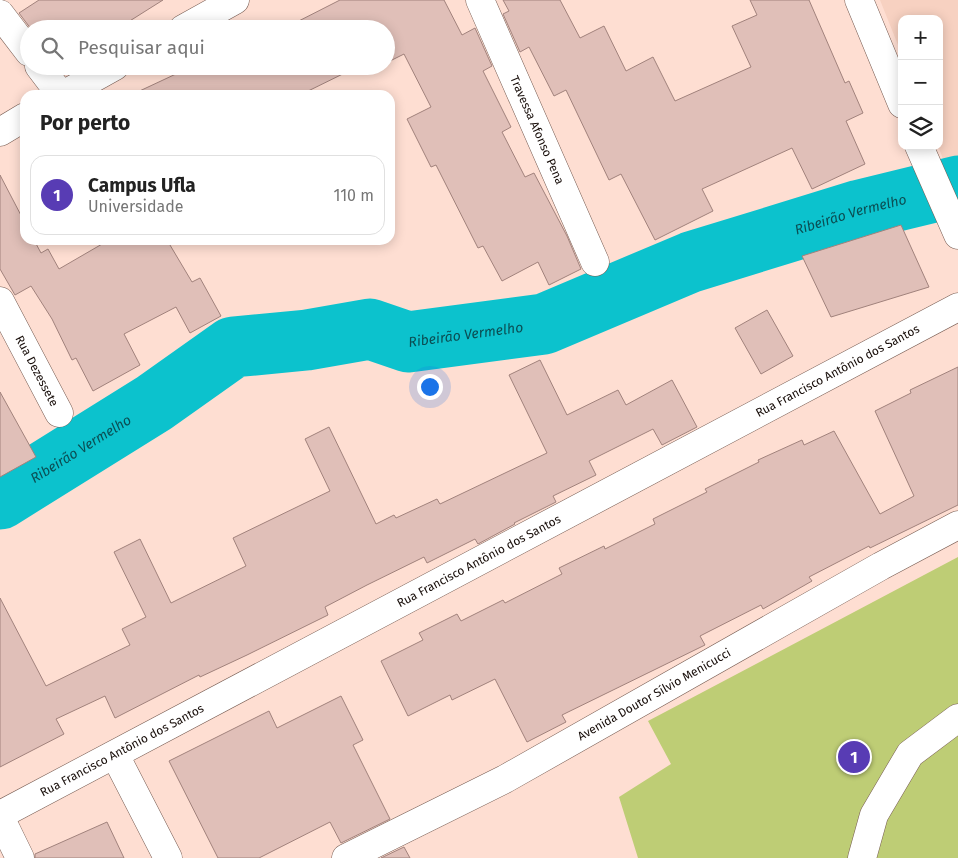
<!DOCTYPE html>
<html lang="pt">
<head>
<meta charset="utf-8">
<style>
	body { margin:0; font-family:"Fira Sans",sans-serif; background:#f6f6f6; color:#222 }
	.controls { position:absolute; right:15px; top:15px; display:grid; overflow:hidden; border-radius:10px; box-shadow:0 2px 12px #0003 }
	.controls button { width:45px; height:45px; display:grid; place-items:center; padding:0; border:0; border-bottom:1px solid #e0e0e0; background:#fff; color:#222; font:25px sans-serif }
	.you { position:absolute; left:429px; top:386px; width:18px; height:18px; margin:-12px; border:4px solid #fff; border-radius:50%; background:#1a73e8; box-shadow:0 0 0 8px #1a73e833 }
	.badge { display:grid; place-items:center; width:32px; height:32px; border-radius:50%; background:#583cb4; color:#fff; font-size:16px; font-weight:700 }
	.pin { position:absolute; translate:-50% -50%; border:2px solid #fff; box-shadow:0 1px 5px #0006 }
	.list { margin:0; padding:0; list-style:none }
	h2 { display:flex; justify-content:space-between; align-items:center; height:65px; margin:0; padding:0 20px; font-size:21px }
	h2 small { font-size:16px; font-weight:400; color:#767676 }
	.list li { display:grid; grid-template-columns:32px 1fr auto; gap:15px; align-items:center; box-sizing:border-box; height:80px; margin:0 10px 10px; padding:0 10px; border:1px solid #e0e0e0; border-radius:15px }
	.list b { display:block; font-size:19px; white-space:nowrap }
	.list p { margin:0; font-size:16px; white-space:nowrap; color:#767676 }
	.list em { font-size:16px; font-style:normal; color:#767676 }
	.icon { flex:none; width:28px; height:28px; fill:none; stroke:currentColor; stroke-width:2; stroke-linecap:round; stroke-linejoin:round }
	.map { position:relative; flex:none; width:958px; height:858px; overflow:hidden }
	.search { position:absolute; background:#fff; box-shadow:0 2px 12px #0003; left:20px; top:20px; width:375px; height:55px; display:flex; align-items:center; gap:12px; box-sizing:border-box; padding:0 18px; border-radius:28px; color:#767676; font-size:19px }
	.panel { position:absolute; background:#fff; box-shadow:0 2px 12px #0003; left:20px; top:90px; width:375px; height:155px; border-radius:15px }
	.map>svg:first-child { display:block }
	.built { fill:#f7d1c1 }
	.green { fill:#becd75 }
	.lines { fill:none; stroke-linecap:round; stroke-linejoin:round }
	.river { stroke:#0cc2cd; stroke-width:61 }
	.building { fill:#e0bfb8; stroke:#a1827c }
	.street-casing { stroke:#775c52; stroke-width:29 }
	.secondary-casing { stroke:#775c52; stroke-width:29 }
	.street { stroke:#fff; stroke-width:28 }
	.secondary { stroke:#fff; stroke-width:28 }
	.labels { text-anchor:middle; stroke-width:4; stroke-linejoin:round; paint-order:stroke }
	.street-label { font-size:12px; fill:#180e0a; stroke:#feded2 }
	.water-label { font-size:14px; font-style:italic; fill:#0b4e53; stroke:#feded2 }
</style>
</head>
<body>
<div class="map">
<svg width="958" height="858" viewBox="0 0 958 858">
	<rect width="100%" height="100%" fill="#feded2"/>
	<path class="built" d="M880,0H958V197L938,146H939V19H902V55Z"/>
	<path class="green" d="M958,557V858H638L619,797L671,764L648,721Z"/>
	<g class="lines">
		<path class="river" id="s1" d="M0,499L154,403L233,347L307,340L370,329L408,342L544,324L691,262L860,210L958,186"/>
	</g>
	<path class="building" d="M39,0H163L117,29H31L19,13Z
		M340,0H444L462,35L475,28L492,66L483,71L511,127L502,132L525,177L534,173L567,236L581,269L549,285L538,262L502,281L483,246L478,248L436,165L431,167L407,119L431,107L404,54L386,63V29H272L282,24L285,28Z
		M503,0H560L580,38L604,26L626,71L653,57L675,101L751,67L732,26L757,15L750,0H809L845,83L849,81L863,113L846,121L865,164L812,189L792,148L702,189L713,211L655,240L621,174L609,180L566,90L554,96L529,47L520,52L503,14L509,11Z
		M193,66H359L300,95H131Z
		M0,175L25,223V240H34L41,253L48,249L59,269L109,240H167L192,282L200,278L221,316L190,333L176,307L124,334L140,365L93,391L76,358L72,360L52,319L31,286L15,295L0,269Z
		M901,225L929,287L831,317L802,256Z
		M767,310L793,356L761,374L735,328Z
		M540,360L567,415L618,390L626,405L672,380L697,427L662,445L653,429L589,461L596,475L553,496L556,502L514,523L515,524L478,544L475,539L427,563L424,557L367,585L325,607L328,615L247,655L200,677L199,675L115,718L105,696L56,719L64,734L0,767V598L46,686L130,645L122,629L146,617L114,552L140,539L171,603L246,566L233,538L330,491L305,439L329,427L376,524L394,515L396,518L437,499L440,504L547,453L509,375Z
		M958,367V505L870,548L869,546L809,577L812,581L763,609L761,605L700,636L705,645L562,715L566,722L527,742L495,679L452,700L450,695L408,716L381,661L423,640L419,633L457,614L461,621L503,600L505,603L562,574L559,568L604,546L605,549L655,524L653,519L707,492L705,489L759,462L758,460L802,440L804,445L834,431L880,514L914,496L875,411L911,393L910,390Z
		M0,392L36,457L0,477Z
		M341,696L363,740L353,745L390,819L341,843L330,822L259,858H218L169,761L269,711L277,728Z
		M107,822L124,858H35V854Z
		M404,847L410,858H381Z"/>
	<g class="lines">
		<defs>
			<g id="street">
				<path id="s2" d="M480,0L595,262"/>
				<path d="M0,14L29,52"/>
				<path d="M183,29L235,0"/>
				<path d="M39,66L61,95"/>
				<path d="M63,95L115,66"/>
				<path d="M0,132L25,117"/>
				<path id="s3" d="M0,301L59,413"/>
				<path d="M115,755L168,858"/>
				<path id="s4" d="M0,815L958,307"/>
				<path d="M0,817L20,858"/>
				<path d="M862,858L874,815L910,754L958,718"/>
			</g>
			<g id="secondary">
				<path d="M859,0L902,104"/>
				<path d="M919,146L958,235"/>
				<path id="s5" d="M346,858L505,779L881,566L958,525"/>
			</g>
		</defs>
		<use href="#street" class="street-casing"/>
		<use href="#secondary" class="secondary-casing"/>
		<use href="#street" class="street"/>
		<use href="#secondary" class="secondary"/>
	</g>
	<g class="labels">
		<g class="street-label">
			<text dy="4" stroke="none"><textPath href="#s2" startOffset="142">Travessa Afonso Pena</textPath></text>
			<text dy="4" stroke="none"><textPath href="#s3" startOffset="79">Rua Dezessete</textPath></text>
			<text dy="4" stroke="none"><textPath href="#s4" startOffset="948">Rua Francisco Antônio dos Santos</textPath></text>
			<text dy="4" stroke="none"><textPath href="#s4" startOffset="542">Rua Francisco Antônio dos Santos</textPath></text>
			<text dy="4" stroke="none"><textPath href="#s5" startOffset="349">Avenida Doutor Sílvio Menicucci</textPath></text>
			<text dy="4" stroke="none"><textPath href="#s4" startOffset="138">Rua Francisco Antônio dos Santos</textPath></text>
		</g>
		<g class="water-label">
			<text dy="5" stroke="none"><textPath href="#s1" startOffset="920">Ribeirão Vermelho</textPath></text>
			<text dy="5" stroke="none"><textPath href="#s1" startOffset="515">Ribeirão Vermelho</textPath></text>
			<text dy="5" stroke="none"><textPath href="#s1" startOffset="95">Ribeirão Vermelho</textPath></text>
		</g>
	</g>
</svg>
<div class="controls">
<button>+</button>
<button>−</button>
<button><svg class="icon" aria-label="layers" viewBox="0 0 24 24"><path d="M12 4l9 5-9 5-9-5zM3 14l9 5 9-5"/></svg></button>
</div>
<div class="you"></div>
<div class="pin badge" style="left:854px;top:757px">1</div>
<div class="search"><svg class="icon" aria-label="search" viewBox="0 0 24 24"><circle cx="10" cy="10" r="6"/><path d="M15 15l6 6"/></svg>Pesquisar aqui</div>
<section class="panel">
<h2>Por perto<small></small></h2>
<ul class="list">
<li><span class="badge">1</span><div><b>Campus Ufla</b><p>Universidade</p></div><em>110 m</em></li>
</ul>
</section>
</div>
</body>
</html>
